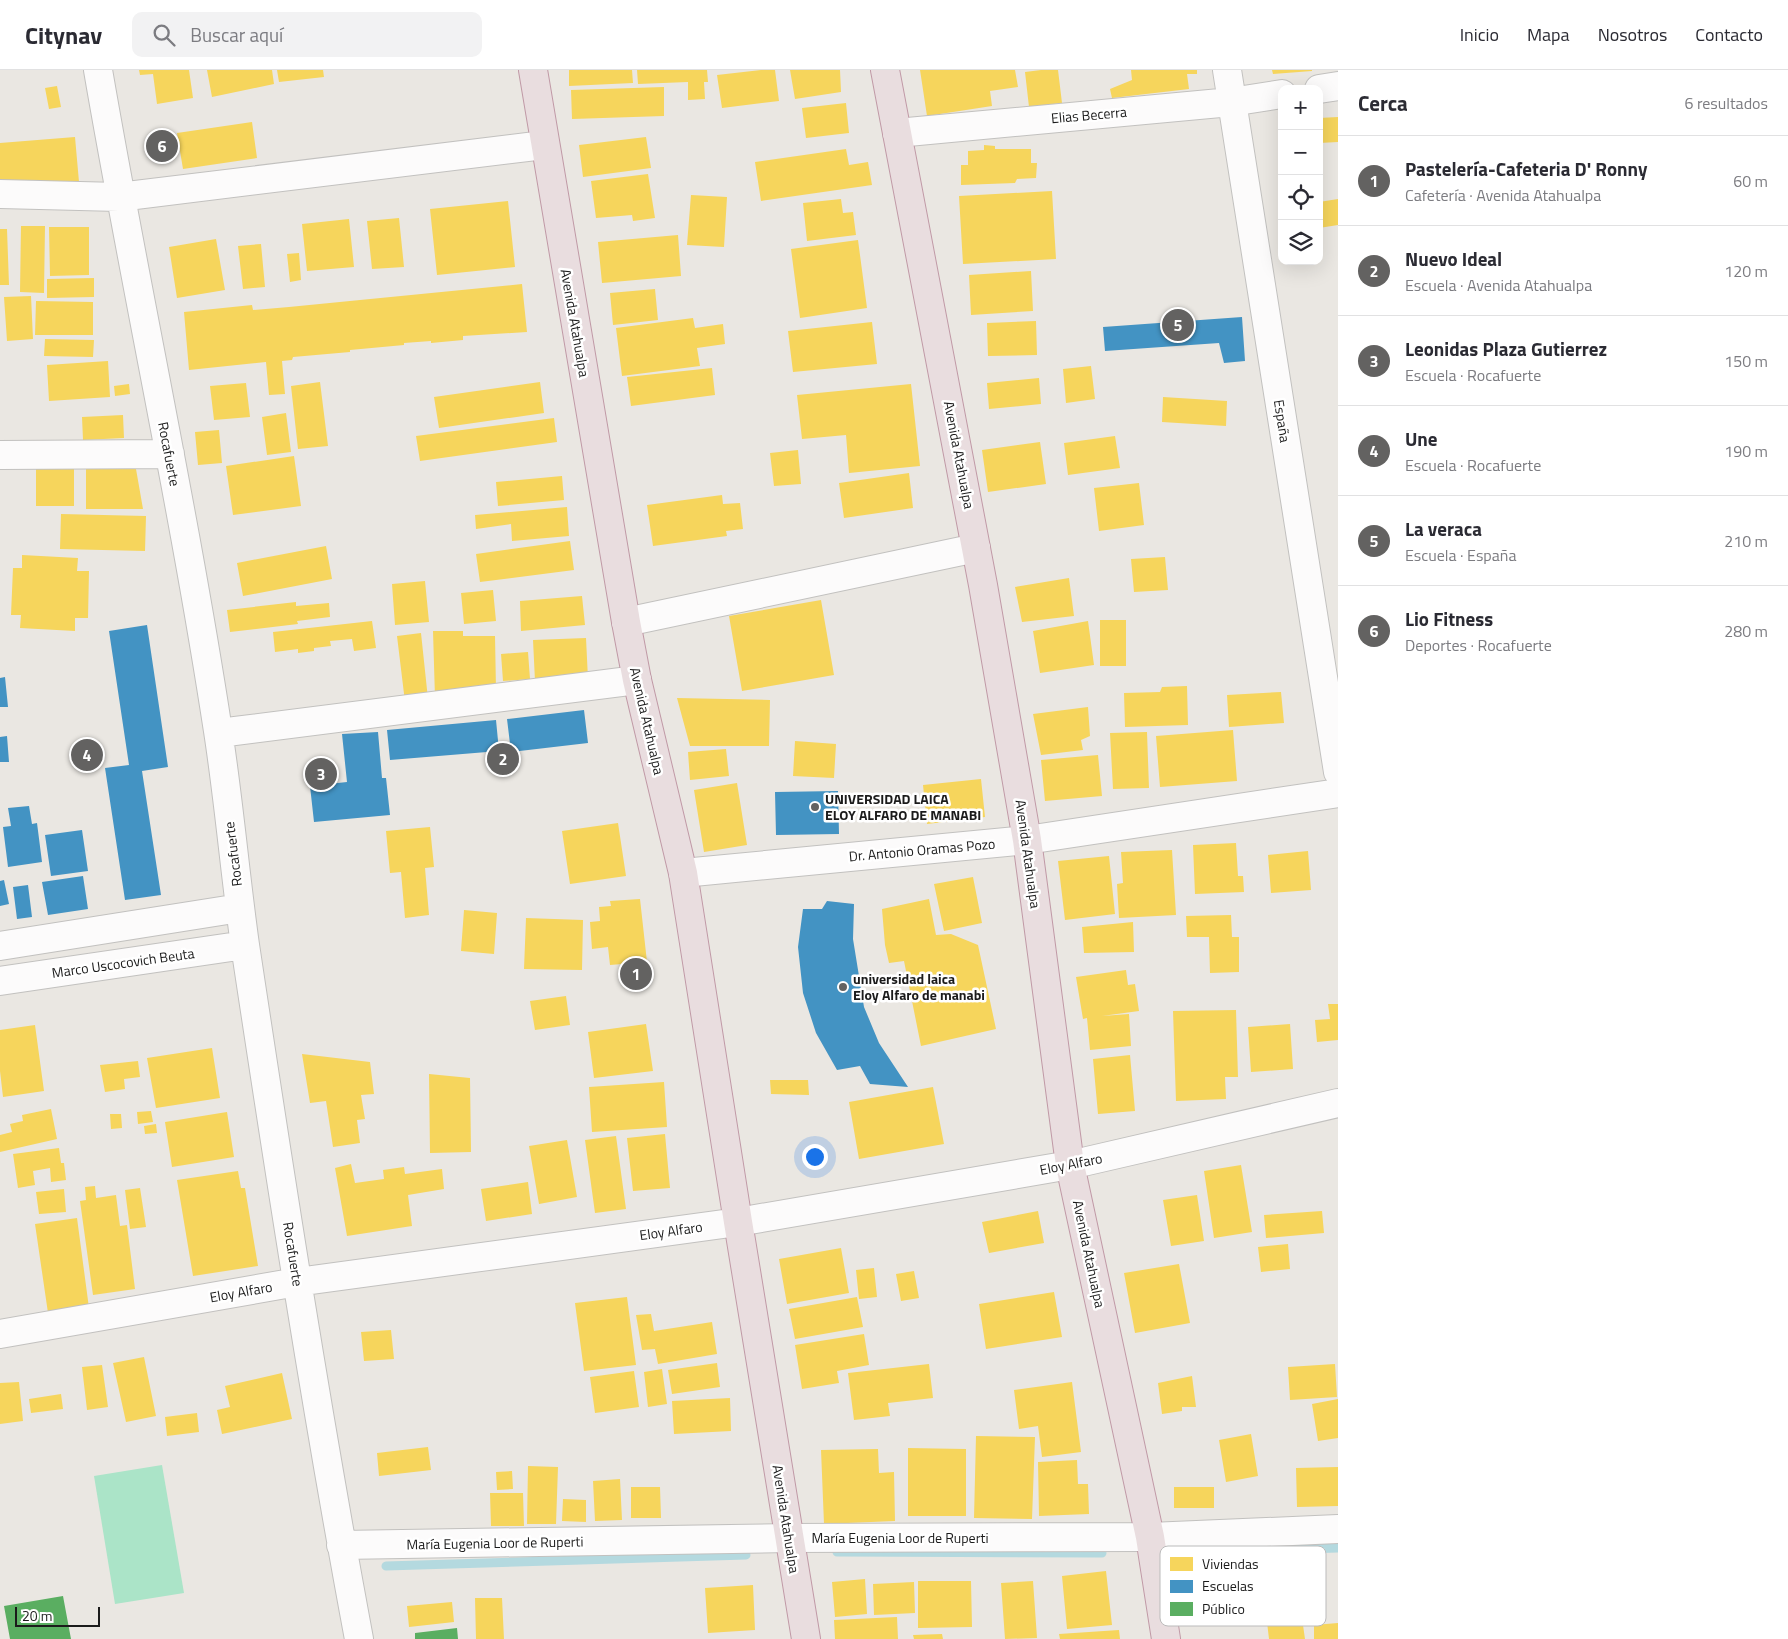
<!DOCTYPE html>
<html lang="es">
<head>
<meta charset="utf-8">
<style>
	body { margin:0; font-family:"Titillium Web",sans-serif; background:#f2f2f3; color:#2b2b33 }
	.controls { position:absolute; right:15px; top:15px; display:grid; overflow:hidden; border-radius:10px; box-shadow:0 5px 20px #0002 }
	.controls button { width:45px; height:45px; display:grid; place-items:center; padding:0; border:0; border-bottom:1px solid #e1e1e2; background:#fff; color:#2b2b33; font:25px sans-serif }
	.scale { position:absolute; left:15px; bottom:12px; width:85px; box-sizing:border-box; padding-left:5px; border:2px solid #1b1b1b; border-top:0; font-size:14px; line-height:18px; white-space:nowrap; color:#1b1b1b; -webkit-text-stroke:4px #fff; paint-order:stroke }
	.you { position:absolute; left:814px; top:1086px; width:18px; height:18px; margin:-12px; border:4px solid #fff; border-radius:50%; background:#1a73e8; box-shadow:0 0 0 8px #1a73e833 }
	.badge { display:grid; place-items:center; width:32px; height:32px; border-radius:50%; background:#636261; color:#fff; font-size:16px; font-weight:700 }
	.pin { position:absolute; translate:-50% -50%; border:2px solid #fff; box-shadow:0 1px 5px #0006 }
	.list { margin:0; padding:0; list-style:none }
	h2 { display:flex; justify-content:space-between; align-items:center; height:65px; margin:0; padding:0 20px; font-size:21px }
	h2 small { font-size:16px; font-weight:400; color:#7c7c81 }
	.list li { display:grid; grid-template-columns:32px 1fr auto; gap:15px; align-items:center; box-sizing:border-box; height:90px; padding:0 20px; border-top:1px solid #e1e1e2 }
	.list b { display:block; font-size:19px; white-space:nowrap }
	.list p { margin:0; font-size:16px; white-space:nowrap; color:#7c7c81 }
	.list em { font-size:16px; font-style:normal; color:#7c7c81 }
	.icon { flex:none; width:28px; height:28px; fill:none; stroke:currentColor; stroke-width:2; stroke-linecap:round; stroke-linejoin:round }
	.map { position:relative; flex:none; width:1338px; height:1569px; overflow:hidden }
	header { display:flex; align-items:center; gap:30px; box-sizing:border-box; height:70px; padding:0 25px; background:#fff; border-bottom:1px solid #e1e1e2 }
	header strong { font-size:24px }
	nav { display:flex; gap:28px; margin-inline-start:auto; font-size:18px }
	.search { width:350px; height:45px; background:#f2f2f3; display:flex; align-items:center; gap:12px; box-sizing:border-box; padding:0 18px; border-radius:10px; color:#7c7c81; font-size:19px }
	main { display:flex }
	aside { flex:1; background:#fff }
	.map>svg:first-child { display:block }
	.pitch { fill:#abe4c8 }
	.homes { fill:#f6d55c }
	.schools { fill:#4393c3 }
	.public { fill:#5aae61 }
	.lines { fill:none; stroke-linecap:round; stroke-linejoin:round }
	.stream { stroke:#b4d9df; stroke-width:9 }
	.street-casing { stroke:#c2c1bf; stroke-width:30 }
	.highway-casing { stroke:#c099a6; stroke-width:30 }
	.street { stroke:#fcfbfb; stroke-width:28 }
	.highway { stroke:#e9dddf; stroke-width:28 }
	.poi-dot { fill:#636261; stroke:#fff; stroke-width:2 }
	.labels { text-anchor:middle; stroke-width:5; stroke-linejoin:round; paint-order:stroke }
	.street-label { font-size:14px; fill:#1b1b1b; stroke:#fff }
	.poi-label { font-size:14px; font-weight:bold; fill:#1b1b1b; stroke:#fff; text-anchor:start }
	.key { fill:#fff; stroke:#bbb; stroke-width:1 }
	.key-label { font-size:14px; fill:#1b1b1b }
</style>
</head>
<body>
<header>
<strong>Citynav</strong>
<div class="search"><svg class="icon" aria-label="search" viewBox="0 0 24 24"><circle cx="10" cy="10" r="6"/><path d="M15 15l6 6"/></svg>Buscar aquí</div>
<nav><a>Inicio</a><a>Mapa</a><a>Nosotros</a><a>Contacto</a></nav>
</header>
<main>
<div class="map">
<svg width="1338" height="1569" viewBox="0 0 1338 1569">
	<rect width="100%" height="100%" fill="#eae7e2"/>
	<path class="pitch" d="M162,1395L184,1523L115,1534L94,1406Z"/>
	<path class="homes" d="M139,0H189L193,28L157,34L153,4L140,5Z
		M207,0H272L274,14L212,27Z
		M277,0H323L324,7L279,12Z
		M569,0H632L633,13L569,16Z
		M637,0H707L708,12H704L705,29L688,30V12L638,14Z
		M761,0H775L779,31L722,38L717,5Z
		M790,0H840L841,22L795,29Z
		M920,0H1015L1018,17L990,21L992,36L927,46Z
		M1041,0H1058L1062,33L1029,37L1025,2Z
		M1131,0H1197V4H1187L1189,19L1112,28L1110,19L1132,10Z
		M1272,0H1312V1L1273,4Z
		M57,16L61,37L49,39L45,18Z
		M664,17V46L572,49L571,20Z
		M846,33L849,63L806,68L802,38Z
		M1338,47V72L1319,73V48Z
		M252,52L257,88L183,99L177,63Z
		M75,67L79,112H0V73Z
		M646,67L651,98L583,107L579,75Z
		M984,75L995,76V79H1031V93H1037L1036,108L1017,109L1015,113L961,115V95H968V81L984,80Z
		M846,79L849,95L868,92L872,115L761,131L755,92Z
		M648,104L655,148L633,151L632,145L596,148L591,111Z
		M1052,121L1056,189L963,194L959,126Z
		M691,125L727,127L724,177L687,175Z
		M841,129L843,143L853,142L856,165L807,171L803,133Z
		M1338,129V155L1319,158V132Z
		M508,131L515,197L437,205L430,139Z
		M399,148L404,197L372,199L367,151Z
		M349,149L354,197L307,201L302,154Z
		M21,156H45L44,223L20,222Z
		M49,157H89V205L50,206Z
		M0,159H7L9,215H0Z
		M678,165L681,206L602,213L598,172Z
		M216,169L225,220L177,228L169,177Z
		M858,170L867,238L800,248L791,179Z
		M261,174L265,217L243,219L238,176Z
		M299,183L301,210L290,212L287,184Z
		M1031,201L1033,241L971,245L969,205Z
		M94,208V227L47,228V209Z
		M522,214L527,262L463,266V270L431,273V271L404,273V275L350,280V282L293,287L292,290L282,291L285,324L269,325L266,292L189,300L184,242L252,235L253,240L289,237Z
		M655,219L658,250L613,255L610,223Z
		M31,226L33,269L7,271L4,227Z
		M36,231L93,232V265H35Z
		M693,248L695,258L723,254L725,274L697,278L700,296L622,306L616,258Z
		M1036,251L1037,285L988,286L987,253Z
		M872,252L877,294L793,302L788,261Z
		M45,269L94,270L93,287L44,286Z
		M108,291L110,327L49,331L47,295Z
		M1091,296L1095,329L1066,333L1063,299Z
		M712,298L715,325L631,336L627,307Z
		M1039,308L1041,334L989,339L987,313Z
		M320,312L328,376L298,379L291,316Z
		M540,312L544,343L439,358L434,327Z
		M246,313L250,347L214,350L210,316Z
		M129,314L130,324L115,326L114,316Z
		M911,314L920,396L849,403L846,365L802,369L797,325Z
		M1163,327L1227,331L1226,356L1162,352Z
		M286,343L291,382L267,385L262,347Z
		M123,345L124,368L83,370L82,347Z
		M554,348L557,372L420,391L416,366Z
		M219,360L222,393L198,395L195,362Z
		M1115,366L1120,398L1068,405L1064,373Z
		M1040,372L1046,414L988,422L982,380Z
		M798,380L801,414L774,416L770,383Z
		M294,386L301,436L233,445L226,396Z
		M36,399H74V436H36Z
		M86,399H136L143,439H86Z
		M909,403L913,438L844,448L839,413Z
		M562,406L564,430L498,436L496,412Z
		M1139,413L1144,455L1099,461L1094,418Z
		M722,425L723,434L740,433L743,459L726,461L727,466L653,476L647,435Z
		M567,437L569,466L512,471L511,454L476,459L475,445Z
		M61,444L146,446L145,481L60,479Z
		M570,471L574,500L480,512L476,484Z
		M326,476L332,509L243,526L237,493Z
		M22,485L78,488L77,501H89L88,548H75V561L20,558L21,545H11L13,498H22Z
		M1165,487L1168,520L1134,522L1131,489Z
		M1069,508L1074,546L1022,552L1015,517Z
		M425,511L429,552L395,555L392,514Z
		M493,520L496,551L464,554L461,523Z
		M582,526L585,555L521,561L520,531Z
		M821,530L834,605L742,621L729,546Z
		M296,532V536L329,533L330,547L297,551L298,554L230,562L227,540Z
		M1100,550H1126V596H1100Z
		M372,551L376,578L354,581L352,569L330,571L331,576L314,578V581L298,583V579L275,582L273,562Z
		M1088,551L1094,595L1040,603L1033,561Z
		M433,561H463V566H495L496,620L435,628Z
		M421,563L428,629L405,632L397,566Z
		M586,568L588,609L535,611L533,570Z
		M528,582L530,609L503,611L501,584Z
		M1187,616L1188,655L1125,657L1124,623L1160,622L1162,617Z
		M1281,622L1284,653L1229,657L1227,625Z
		M677,628L770,630L769,676H690Z
		M1088,637L1090,666L1081,670L1083,680L1041,685L1033,644Z
		M1233,660L1237,711L1160,717L1156,666Z
		M1147,662L1149,718L1113,719L1110,663Z
		M795,671L836,674L834,708L793,706Z
		M726,679L729,706L690,710L688,682Z
		M1098,685L1102,726L1045,731L1041,690Z
		M981,709L985,747L927,754L923,715Z
		M737,713L747,775L704,782L694,720Z
		M618,753L626,806L570,814L562,761Z
		M430,757L434,797L425,798L429,845L405,848L401,802L390,803L386,761Z
		M1236,773L1238,806H1243L1244,822L1195,824L1193,775Z
		M1172,780L1176,845L1119,848L1117,814L1123,813L1121,782Z
		M1308,781L1311,820L1271,823L1268,785Z
		M1109,786L1115,844L1065,850L1058,791Z
		M973,807L982,853L944,861L934,814Z
		M640,829L647,892L610,895L608,877L592,879L590,852L600,851L599,837L611,836L610,831Z
		M929,829L936,865L951,864L978,875L996,959L921,976L904,891L889,893L885,875L882,839Z
		M464,840L497,843L494,884L461,881Z
		M1231,845L1232,867H1239V902L1210,903L1209,867H1187L1186,846Z
		M526,848L583,850L582,900L524,899Z
		M1133,852L1134,882L1084,883L1082,857Z
		M1126,900L1128,915L1135,914L1139,941L1102,946L1129,944L1131,976L1090,980L1087,948L1083,949L1076,907Z
		M566,926L570,955L535,960L530,931Z
		M1328,934H1338V970L1317,972L1315,950L1330,949Z
		M1236,940L1238,1007H1225L1226,1029L1176,1031L1173,941Z
		M646,954L653,1001L594,1008L588,962Z
		M1290,954L1293,999L1251,1002L1248,957Z
		M35,955L44,1021L3,1027L0,1001V960Z
		M212,978L220,1028L156,1038L147,988Z
		M302,984L370,992L374,1024L361,1025L365,1049L357,1050L360,1073L333,1077L326,1031L310,1033Z
		M1130,985L1135,1041L1098,1044L1093,989Z
		M138,991L140,1007L124,1009L125,1019L105,1022L100,995Z
		M429,1004L470,1008L471,1082L430,1083Z
		M770,1010H808L809,1025L771,1024Z
		M664,1012L667,1057L592,1062L589,1017Z
		M933,1017L944,1074L859,1089L849,1032Z
		M51,1039L57,1069L0,1082V1065L12,1062L10,1054L23,1051L22,1045Z
		M151,1041L153,1052L138,1054L137,1042Z
		M227,1042L234,1087L172,1097L165,1052Z
		M110,1044H121L122,1058L111,1059Z
		M156,1054L157,1063L145,1064L144,1056Z
		M665,1064L670,1118L633,1121L627,1068Z
		M616,1066L626,1139L595,1143L585,1070Z
		M567,1070L577,1127L539,1134L529,1076Z
		M59,1078L61,1093H64L66,1110L51,1112L50,1098L33,1101L35,1115L18,1118L13,1084Z
		M351,1094L355,1113L384,1109L383,1100L404,1097L405,1104L442,1099L444,1119L408,1125L412,1156L347,1166L335,1098Z
		M1241,1095L1252,1162L1214,1168L1204,1101Z
		M238,1101L241,1118H245L258,1196L193,1206L177,1110Z
		M528,1112L532,1144L486,1151L481,1119Z
		M95,1116L96,1128L116,1125L120,1156L127,1155L135,1219L93,1225L80,1131L86,1130L85,1117Z
		M140,1118L146,1157L130,1159L125,1120Z
		M64,1119L66,1142L39,1144L36,1122Z
		M1197,1125L1204,1171L1171,1176L1163,1130Z
		M1038,1141L1044,1173L989,1183L982,1152Z
		M1322,1141L1324,1163L1266,1168L1264,1145Z
		M77,1148L89,1238L48,1243L35,1154Z
		M1288,1174L1290,1199L1261,1202L1258,1177Z
		M841,1178L849,1223L787,1234L779,1189Z
		M1179,1194L1190,1253L1135,1263L1124,1203Z
		M874,1198L877,1227L859,1229L856,1200Z
		M914,1201L919,1228L901,1231L896,1204Z
		M1054,1222L1062,1267L986,1279L979,1234Z
		M627,1227L636,1295L584,1301L575,1233Z
		M857,1227L863,1257L795,1269L789,1239Z
		M651,1244L654,1261L712,1252L717,1284L658,1294L655,1279L642,1280L636,1245Z
		M391,1260L394,1289L364,1291L361,1262Z
		M864,1264L869,1295L837,1301L839,1313L802,1319L795,1275Z
		M144,1287L156,1346L126,1352L113,1293Z
		M717,1293L720,1317L672,1324L668,1300Z
		M929,1294L933,1328L888,1333L890,1346L854,1350L848,1303Z
		M1335,1294L1337,1327L1290,1330L1288,1297Z
		M102,1295L108,1337L87,1340L82,1297Z
		M662,1299L667,1334L648,1337L644,1302Z
		M634,1301L639,1337L595,1343L590,1307Z
		M282,1303L292,1349L222,1364L217,1340L230,1337L225,1316Z
		M1192,1306L1196,1337H1182V1341L1162,1344L1158,1313Z
		M19,1312L23,1351L0,1354V1313Z
		M1072,1312L1081,1382L1042,1387L1038,1356L1019,1359L1014,1320Z
		M61,1324L63,1339L31,1343L29,1329Z
		M730,1328L731,1361L674,1364L672,1331Z
		M1338,1329V1368L1318,1371L1312,1334Z
		M197,1343L199,1362L167,1366L165,1347Z
		M1251,1364L1258,1406L1226,1412L1219,1370Z
		M976,1366L1035,1367L1032,1449L974,1448Z
		M428,1377L431,1400L379,1406L377,1383Z
		M908,1378L966,1379V1446H908Z
		M878,1379L879,1403L894,1402L895,1451L824,1454L821,1380Z
		M1077,1390L1078,1414H1088L1089,1444L1039,1446L1038,1392Z
		M528,1396L558,1397L556,1454H527Z
		M1338,1397V1436L1297,1437L1296,1398Z
		M512,1401L513,1419L497,1420L496,1402Z
		M620,1409L622,1450L595,1451L593,1411Z
		M631,1417H660L661,1448H631Z
		M1174,1417H1214V1438H1174Z
		M490,1423H523L524,1456H491Z
		M563,1429L586,1430V1452L562,1451Z
		M1106,1501L1112,1555L1067,1559L1062,1506Z
		M865,1509L867,1544L835,1547L832,1512Z
		M918,1511H971L972,1557L918,1558Z
		M1033,1511L1037,1568L1005,1569L1001,1513Z
		M914,1512L915,1543L874,1545L873,1514Z
		M753,1515L755,1560L708,1563L705,1518Z
		M475,1528H502L504,1569H476Z
		M452,1532L454,1552L409,1557L407,1536Z
		M897,1547L898,1569H835L834,1550Z
		M1302,1548L1305,1569H1269L1267,1552Z
		M1338,1553V1569H1314V1555Z
		M1119,1560L1120,1569H1060L1059,1564Z
		M942,1564L943,1569H914L913,1565Z"/>
	<path class="schools" d="M1242,247L1245,291L1224,293L1219,273L1105,281L1103,257Z
		M147,555L168,697L142,701L161,825L125,830L105,698L129,695L109,561Z
		M5,607L8,637H0V608Z
		M584,640L588,673L511,682L507,649Z
		M496,650L499,681L390,690L387,660Z
		M378,662L382,708H386L390,745L314,752L310,716L347,712L342,664Z
		M7,666L9,692H0V667Z
		M838,721L839,764L776,765L775,722Z
		M29,736L32,754L37,753L42,792L8,797L3,757L11,756L8,738Z
		M82,760L88,801L51,806L45,765Z
		M83,806L88,839L48,845L42,812Z
		M4,810L9,834L0,836V811Z
		M28,815L32,847L17,849L13,817Z
		M827,831L854,834L853,869L864,937L879,973L908,1017L870,1014L860,996L837,1000L816,963L803,923L798,877L803,839H822Z"/>
	<path class="public" d="M63,1526L71,1569H10L4,1536Z
		M457,1558L458,1569H415V1563Z"/>
	<g class="lines">
		<path class="stream" d="M837,1482L1102,1483
			M1168,1483L1338,1478
			M386,1496L746,1485"/>
		<defs>
			<path id="street" d="M98,0C136,221 184,439 218,661C229,732 235,804 245,875C280,1107 316,1339 359,1569
				M1227,0L1338,702
				M1319,19L1338,16
				M897,63L1231,32L1282,24
				M0,124L119,127L544,75
				M0,385L170,384
				M626,552L976,478
				M219,663L637,610
				M683,803L1027,770L1338,723
				M0,876L240,838
				M0,911L245,875
				M0,1264L297,1212L738,1152L1070,1095L1338,1033
				M341,1475L789,1468L1150,1467L1338,1459"/>
			<path id="highway" d="M533,0L626,552L637,610L683,803L738,1152L806,1569
				M885,0L983,515L1027,770L1070,1095L1150,1467L1166,1569"/>
		</defs>
		<use href="#street" class="street-casing"/>
		<use href="#highway" class="highway-casing"/>
		<use href="#street" class="street"/>
		<use href="#highway" class="highway"/>
	</g>
	<g class="poi-dot">
		<circle cx="815" cy="737" r="5"/>
		<circle cx="843" cy="917" r="5"/>
	</g>
	<g class="labels">
		<g class="street-label">
			<text transform="translate(1089 45) rotate(-5)" y="5">Elias Becerra</text>
			<text transform="translate(575 253) rotate(80)" y="5">Avenida Atahualpa</text>
			<text transform="translate(1282 351) rotate(81)" y="5">España</text>
			<text transform="translate(169 384) rotate(79)" y="5">Rocafuerte</text>
			<text transform="translate(959 385) rotate(79)" y="5">Avenida Atahualpa</text>
			<text transform="translate(647 651) rotate(77)" y="5">Avenida Atahualpa</text>
			<text transform="translate(922 780) rotate(-5)" y="5">Dr. Antonio Oramas Pozo</text>
			<text transform="translate(233 784) rotate(-97)" y="5">Rocafuerte</text>
			<text transform="translate(1028 784) rotate(82)" y="5">Avenida Atahualpa</text>
			<text transform="translate(123 893) rotate(-8)" y="5">Marco Uscocovich Beuta</text>
			<text transform="translate(1071 1094) rotate(-11)" y="5">Eloy Alfaro</text>
			<text transform="translate(671 1161) rotate(-8)" y="5">Eloy Alfaro</text>
			<text transform="translate(293 1184) rotate(81)" y="5">Rocafuerte</text>
			<text transform="translate(1089 1184) rotate(78)" y="5">Avenida Atahualpa</text>
			<text transform="translate(241 1222) rotate(-10)" y="5">Eloy Alfaro</text>
			<text transform="translate(786 1449) rotate(81)" y="5">Avenida Atahualpa</text>
			<text x="900" y="1473">María Eugenia Loor de Ruperti</text>
			<text transform="translate(495 1473) rotate(-1)" y="5">María Eugenia Loor de Ruperti</text>
		</g>
		<g class="poi-label">
			<text x="825" y="734">UNIVERSIDAD LAICA<tspan x="825" dy="16">ELOY ALFARO DE MANABI</tspan></text>
			<text x="853" y="914">universidad laica<tspan x="853" dy="16">Eloy Alfaro de manabi</tspan></text>
		</g>
	</g>
	<rect x="1160" y="1476" width="166" height="80" rx="8" class="key"/>
	<rect x="1170" y="1487" width="23" height="14" fill="#f6d55c"/>
	<rect x="1170" y="1510" width="23" height="13" fill="#4393c3"/>
	<rect x="1170" y="1532" width="23" height="14" fill="#5aae61"/>
	<g class="key-label">
		<text x="1202" y="1499">Viviendas</text>
		<text x="1202" y="1521">Escuelas</text>
		<text x="1202" y="1544">Público</text>
	</g>
</svg>
<div class="controls">
<button>+</button>
<button>−</button>
<button><svg class="icon" aria-label="locate" viewBox="0 0 24 24"><circle cx="12" cy="12" r="6"/><path d="M12 2v4M12 18v4M2 12h4M18 12h4"/></svg></button>
<button><svg class="icon" aria-label="layers" viewBox="0 0 24 24"><path d="M12 4l9 5-9 5-9-5zM3 14l9 5 9-5"/></svg></button>
</div>
<div class="scale">20 m</div>
<div class="you"></div>
<div class="pin badge" style="left:636px;top:904px">1</div>
<div class="pin badge" style="left:503px;top:689px">2</div>
<div class="pin badge" style="left:321px;top:704px">3</div>
<div class="pin badge" style="left:87px;top:685px">4</div>
<div class="pin badge" style="left:1178px;top:255px">5</div>
<div class="pin badge" style="left:162px;top:76px">6</div>
</div>
<aside>
<h2>Cerca<small>6 resultados</small></h2>
<ul class="list">
<li><span class="badge">1</span><div><b>Pastelería-Cafeteria D' Ronny</b><p>Cafetería · Avenida Atahualpa</p></div><em>60 m</em></li>
<li><span class="badge">2</span><div><b>Nuevo Ideal</b><p>Escuela · Avenida Atahualpa</p></div><em>120 m</em></li>
<li><span class="badge">3</span><div><b>Leonidas Plaza Gutierrez</b><p>Escuela · Rocafuerte</p></div><em>150 m</em></li>
<li><span class="badge">4</span><div><b>Une</b><p>Escuela · Rocafuerte</p></div><em>190 m</em></li>
<li><span class="badge">5</span><div><b>La veraca</b><p>Escuela · España</p></div><em>210 m</em></li>
<li><span class="badge">6</span><div><b>Lio Fitness</b><p>Deportes · Rocafuerte</p></div><em>280 m</em></li>
</ul>
</aside>
</main>
</body>
</html>
